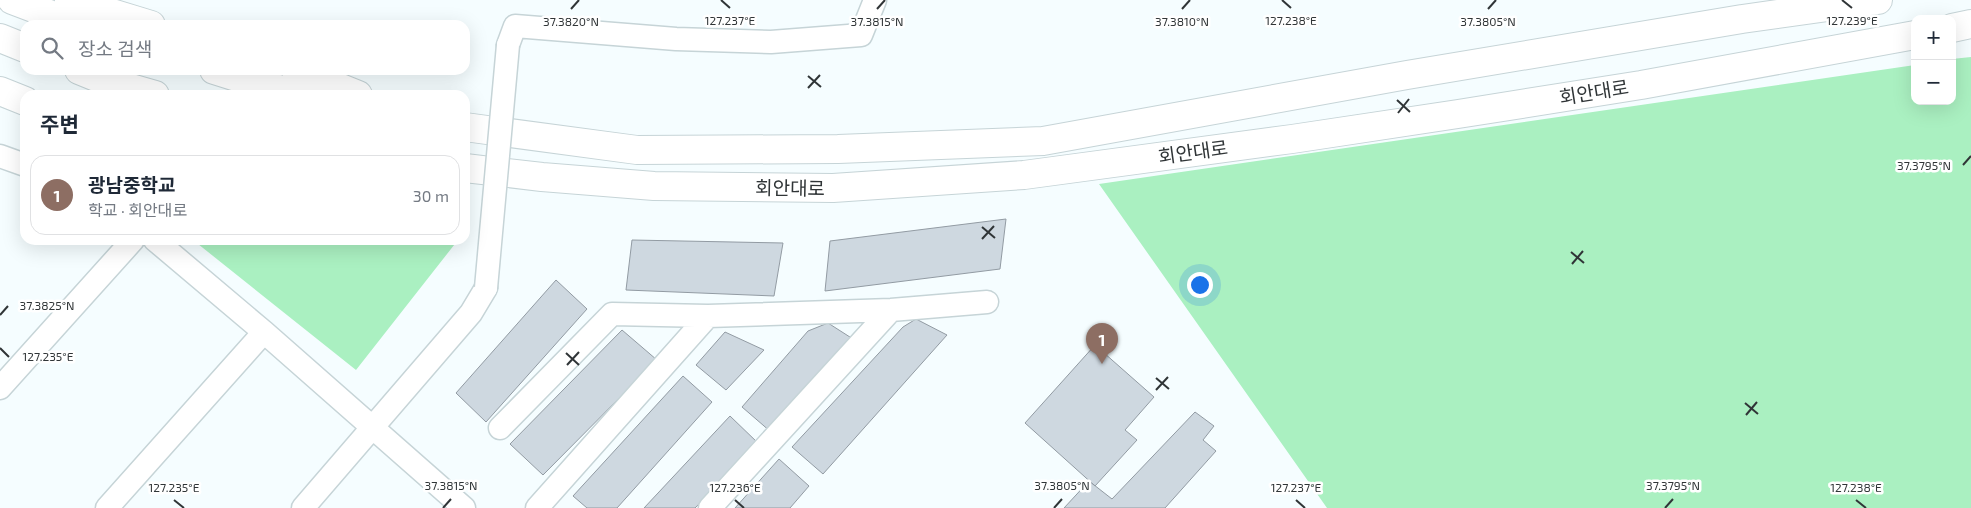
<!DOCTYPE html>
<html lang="ko">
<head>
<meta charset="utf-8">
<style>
	body { margin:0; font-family:"Exo 2","Noto Sans KR",sans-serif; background:#f2f2f3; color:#1f2937 }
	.controls { position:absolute; right:15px; top:15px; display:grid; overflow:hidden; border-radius:10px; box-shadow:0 5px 20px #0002 }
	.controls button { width:45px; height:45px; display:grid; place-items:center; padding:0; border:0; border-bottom:1px solid #e0e1e3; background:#fff; color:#1f2937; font:25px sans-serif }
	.you { position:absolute; left:1199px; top:284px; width:18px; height:18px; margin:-12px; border:4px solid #fff; border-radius:50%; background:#1a73e8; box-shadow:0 0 0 8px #1a73e833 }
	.badge { display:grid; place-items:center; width:32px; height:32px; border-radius:50%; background:#c0366f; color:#fff; font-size:16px; font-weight:700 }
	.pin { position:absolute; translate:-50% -41px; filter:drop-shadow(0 1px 2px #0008) }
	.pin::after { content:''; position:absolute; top:26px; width:18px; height:15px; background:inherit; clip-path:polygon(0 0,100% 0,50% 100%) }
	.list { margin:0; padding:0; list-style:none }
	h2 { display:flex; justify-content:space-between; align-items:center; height:65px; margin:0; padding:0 20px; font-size:21px }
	h2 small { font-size:16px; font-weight:400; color:#747a83 }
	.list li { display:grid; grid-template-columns:32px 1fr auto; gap:15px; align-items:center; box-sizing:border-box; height:80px; margin:0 10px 10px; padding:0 10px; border:1px solid #e0e1e3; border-radius:15px }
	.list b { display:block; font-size:19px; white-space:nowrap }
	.list p { margin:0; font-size:16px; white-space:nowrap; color:#747a83 }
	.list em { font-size:16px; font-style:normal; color:#747a83 }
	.icon { flex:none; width:28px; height:28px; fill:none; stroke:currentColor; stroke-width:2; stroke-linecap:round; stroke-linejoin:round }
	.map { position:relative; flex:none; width:1971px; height:508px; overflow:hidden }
	.search { position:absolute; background:#fff; box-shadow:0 5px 20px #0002; left:20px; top:20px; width:450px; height:55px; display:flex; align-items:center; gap:12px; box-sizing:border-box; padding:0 18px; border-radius:15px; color:#747a83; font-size:19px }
	.panel { position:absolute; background:#fff; box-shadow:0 5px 20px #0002; left:20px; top:90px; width:450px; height:155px; border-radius:15px }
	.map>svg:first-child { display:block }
	.green { fill:#aaf0c1 }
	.building { fill:#ced8e0; stroke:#929ba3 }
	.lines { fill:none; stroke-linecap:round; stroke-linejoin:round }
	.minor-casing { stroke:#c6d4d7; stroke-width:25 }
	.trunk-casing { stroke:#c6d4d7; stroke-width:30 }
	.minor { stroke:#fff; stroke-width:22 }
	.trunk { stroke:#fff; stroke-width:28 }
	.minor-bridge-casing { stroke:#c6d4d7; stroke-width:25; stroke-linecap:butt }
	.minor-bridge { stroke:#fff; stroke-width:22 }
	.ticks { fill:none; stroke:#303537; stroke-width:2 }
	.labels { text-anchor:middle; stroke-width:5; stroke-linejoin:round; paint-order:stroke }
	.street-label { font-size:19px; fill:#303537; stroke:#fff }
	.ticks-label { font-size:12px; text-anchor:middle; fill:#303537; stroke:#fff; stroke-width:5; stroke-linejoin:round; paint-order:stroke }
</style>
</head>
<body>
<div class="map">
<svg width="1971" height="508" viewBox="0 0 1971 508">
	<rect width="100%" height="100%" fill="#f5fdff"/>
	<path class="green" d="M1971,57V508H1327L1099,184L1915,65V101H1952V59Z
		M193,240H458L356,370Z"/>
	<path class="building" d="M1006,219L1000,269L825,291L830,241Z
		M632,240L783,243L774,296L626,290Z
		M556,280L587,309L486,422L456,393Z
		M916,319L947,335L823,474L792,447L903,327Z
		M828,323L853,339L771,432L742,407L808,331Z
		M622,330L657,360L543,475L510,444Z
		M725,332L764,350L726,390L696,365Z
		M1095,345L1154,397L1125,430L1137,440L1095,486L1025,423Z
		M683,376L712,402L617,508H587L573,496Z
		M1195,412L1214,426L1203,440L1216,451L1165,508H1064L1089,481L1112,499Z
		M730,416L758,443L695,508H644Z
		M779,459L809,486L790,508H735Z"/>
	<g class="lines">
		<defs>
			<path id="minor" d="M508,45L515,26L676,39L771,42L861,35L875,0
				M0,156L25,165
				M155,240L264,332L464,508
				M0,388L133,240
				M500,428L612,314L708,316
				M107,508L264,332
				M303,508L471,313L486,288
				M537,508L708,316L891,310L987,302
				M710,508L891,310"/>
			<path id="trunk" d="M12,0L78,25
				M69,0L151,25
				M1952,28L1971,24
				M0,38L25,48
				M79,70L106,81L155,95
				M214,70L265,86L305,95
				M296,70L358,95
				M0,91L25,101
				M465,127L637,150L838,149L1043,141L1407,75L1742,19L1878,0
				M465,168L542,177L654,186L833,188L1024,175L1292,139L1458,114L1641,85L1915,35"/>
		</defs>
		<use href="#minor" class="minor-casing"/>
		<use href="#trunk" class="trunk-casing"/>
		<use href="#minor" class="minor"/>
		<use href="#trunk" class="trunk"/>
		<defs>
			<path id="minor-bridge" d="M486,288L508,45"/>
		</defs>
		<use href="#minor-bridge" class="minor-bridge-casing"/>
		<use href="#minor-bridge" class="minor-bridge"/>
	</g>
	<path class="ticks" d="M721,0L730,8M1282,0L1291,8M1842,0L1852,8M571,9L579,0M877,9L885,0M1182,9L1190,0M1488,9L1496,0M808,76L821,87M808,88L820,75M1397,100L1410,112M1398,113L1409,99M1963,165L1971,156M982,227L995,238M982,239L994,226M1571,252L1584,263M1572,264L1583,251M0,315L8,306M0,348L9,357M566,353L579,365M567,365L579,352M1156,378L1169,389M1156,390L1168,377M1745,403L1758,414M1746,415L1757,402M174,500L184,508M735,500L744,508M1296,500L1305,508M1856,500L1866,508M443,508L451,499M1054,508L1062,499M1665,508L1673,499"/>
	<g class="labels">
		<g class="street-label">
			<text transform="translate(1594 92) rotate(-9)" y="7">회안대로</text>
			<text transform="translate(1193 152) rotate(-8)" y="7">회안대로</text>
			<text transform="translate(790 188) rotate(1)" y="7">회안대로</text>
		</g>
	</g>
	<g class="ticks-label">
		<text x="730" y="25">127.237°E</text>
		<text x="1291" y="25">127.238°E</text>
		<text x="1852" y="25">127.239°E</text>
		<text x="571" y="26">37.3820°N</text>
		<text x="877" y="26">37.3815°N</text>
		<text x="1182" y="26">37.3810°N</text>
		<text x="1488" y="26">37.3805°N</text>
		<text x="1924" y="170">37.3795°N</text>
		<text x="47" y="310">37.3825°N</text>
		<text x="48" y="361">127.235°E</text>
		<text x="451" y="490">37.3815°N</text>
		<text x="1062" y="490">37.3805°N</text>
		<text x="1673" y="490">37.3795°N</text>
		<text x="174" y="492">127.235°E</text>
		<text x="735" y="492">127.236°E</text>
		<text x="1296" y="492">127.237°E</text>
		<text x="1856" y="492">127.238°E</text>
	</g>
</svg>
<div class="controls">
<button>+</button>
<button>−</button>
</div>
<div class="you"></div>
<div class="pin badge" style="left:1102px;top:364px;background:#8d6e63">1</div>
<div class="search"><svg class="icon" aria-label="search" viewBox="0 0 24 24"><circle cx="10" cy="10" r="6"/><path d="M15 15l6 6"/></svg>장소 검색</div>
<section class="panel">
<h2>주변<small></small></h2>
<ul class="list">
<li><span class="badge" style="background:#8d6e63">1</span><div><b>광남중학교</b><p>학교 · 회안대로</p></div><em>30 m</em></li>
</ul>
</section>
</div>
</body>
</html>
